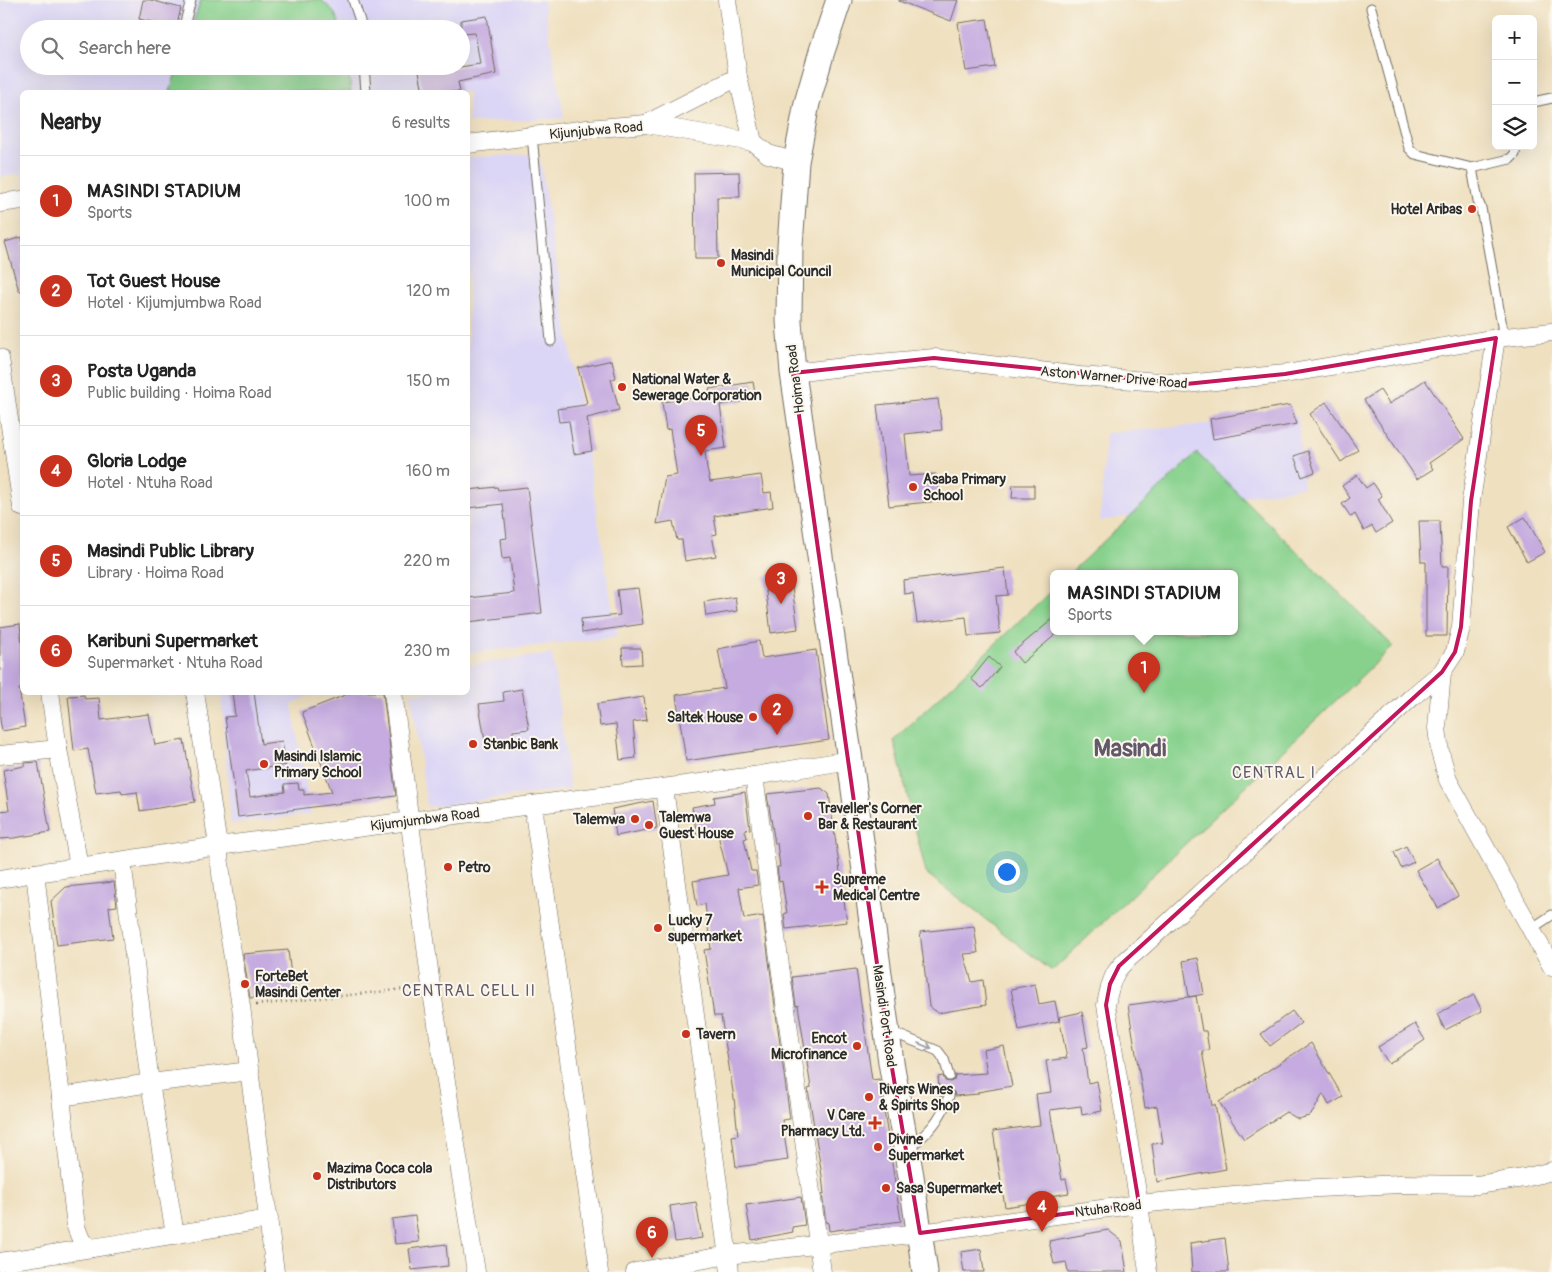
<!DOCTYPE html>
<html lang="en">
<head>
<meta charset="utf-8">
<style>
	body { margin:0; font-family:Pangolin,sans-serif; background:#f6f6f6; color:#222 }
	.controls { position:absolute; right:15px; top:15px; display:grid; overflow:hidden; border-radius:8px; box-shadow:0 5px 20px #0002 }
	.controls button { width:45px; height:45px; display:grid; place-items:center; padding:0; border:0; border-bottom:1px solid #e0e0e0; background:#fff; color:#222; font:25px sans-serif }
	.you { position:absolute; left:1006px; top:871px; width:18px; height:18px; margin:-12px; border:4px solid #fff; border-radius:50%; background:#1a73e8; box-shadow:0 0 0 8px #1a73e833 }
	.badge { display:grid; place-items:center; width:32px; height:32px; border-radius:50%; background:#c8321e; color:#fff; font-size:16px; font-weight:700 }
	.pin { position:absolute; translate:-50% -41px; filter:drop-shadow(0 1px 2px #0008) }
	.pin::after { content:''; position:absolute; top:26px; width:18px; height:15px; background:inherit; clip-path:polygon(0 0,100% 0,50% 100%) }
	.popup { position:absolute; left:1050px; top:570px; width:188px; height:65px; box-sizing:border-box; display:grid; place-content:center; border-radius:8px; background:#fff; filter:drop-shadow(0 1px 4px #0005); font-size:16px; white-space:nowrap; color:#767676 }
	.popup b { font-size:19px; color:#222 }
	.popup::after { content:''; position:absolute; left:50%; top:100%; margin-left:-10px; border:10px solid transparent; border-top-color:#fff }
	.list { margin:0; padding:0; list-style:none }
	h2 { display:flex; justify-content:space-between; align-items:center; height:65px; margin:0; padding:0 20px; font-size:21px }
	h2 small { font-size:16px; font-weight:400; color:#767676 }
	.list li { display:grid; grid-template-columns:32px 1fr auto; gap:15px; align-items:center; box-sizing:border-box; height:90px; padding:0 20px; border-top:1px solid #e0e0e0 }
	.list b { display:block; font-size:19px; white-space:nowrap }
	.list p { margin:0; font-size:16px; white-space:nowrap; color:#767676 }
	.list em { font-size:16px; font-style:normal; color:#767676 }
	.icon { flex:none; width:28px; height:28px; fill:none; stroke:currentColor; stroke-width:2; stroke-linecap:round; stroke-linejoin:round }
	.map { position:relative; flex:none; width:1552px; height:1272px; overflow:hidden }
	.search { position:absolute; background:#fff; box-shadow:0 5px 20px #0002; left:20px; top:20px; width:450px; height:55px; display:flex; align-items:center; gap:12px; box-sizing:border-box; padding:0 18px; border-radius:28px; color:#767676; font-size:19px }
	.panel { position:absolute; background:#fff; box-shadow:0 5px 20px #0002; left:20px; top:90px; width:450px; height:605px; border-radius:8px }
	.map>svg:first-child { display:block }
	.built { fill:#dcd6f6; fill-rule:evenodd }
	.green { fill:#87d18d; stroke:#597e5c }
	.building { fill:#c5abe0 }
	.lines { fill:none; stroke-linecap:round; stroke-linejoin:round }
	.service-casing { stroke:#706a5f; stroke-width:11 }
	.minor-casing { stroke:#706a5f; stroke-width:19 }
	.secondary-casing { stroke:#706a5f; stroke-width:27 }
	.path { stroke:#706a5f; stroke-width:2.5; stroke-dasharray:1 4; stroke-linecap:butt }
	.service { stroke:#fff; stroke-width:9 }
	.minor { stroke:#fff; stroke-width:18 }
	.secondary { stroke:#fff; stroke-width:25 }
	.oneway { stroke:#a0a0a0 }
	.marked { fill:none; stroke:#c2185b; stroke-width:4; stroke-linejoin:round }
	.poi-dot { fill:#c8321e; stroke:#fbf7ec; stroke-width:2 }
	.labels { text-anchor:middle; stroke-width:4; stroke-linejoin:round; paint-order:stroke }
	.street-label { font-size:14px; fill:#2b2b2b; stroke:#fbf7ec }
	.poi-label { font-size:14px; font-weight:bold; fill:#2b2b2b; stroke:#fbf7ec; text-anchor:start }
	.quarter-label { font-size:16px; letter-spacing:1px; fill:#61586a; stroke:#fbf7ec }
	.town-label { font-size:24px; font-weight:bold; fill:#61586a; stroke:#fbf7ec }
</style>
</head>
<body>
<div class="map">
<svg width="1552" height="1272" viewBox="0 0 1552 1272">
	<rect width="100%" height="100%" fill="#fbf7ec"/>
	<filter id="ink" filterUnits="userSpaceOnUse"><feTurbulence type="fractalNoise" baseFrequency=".02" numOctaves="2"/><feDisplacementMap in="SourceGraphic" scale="10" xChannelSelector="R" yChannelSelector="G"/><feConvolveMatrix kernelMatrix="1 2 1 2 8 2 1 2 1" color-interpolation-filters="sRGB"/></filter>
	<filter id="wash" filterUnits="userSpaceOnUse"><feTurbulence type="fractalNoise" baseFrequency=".0096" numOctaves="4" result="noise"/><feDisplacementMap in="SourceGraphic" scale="20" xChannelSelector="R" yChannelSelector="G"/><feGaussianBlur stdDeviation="1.12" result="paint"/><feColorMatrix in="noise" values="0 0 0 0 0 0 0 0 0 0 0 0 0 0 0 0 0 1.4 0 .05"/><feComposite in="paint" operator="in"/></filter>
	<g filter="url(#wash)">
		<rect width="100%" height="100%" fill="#efe0c0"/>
		<g class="built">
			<path d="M0,0H543L564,118L468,123V92H22V174L0,177ZM29,29H461V66H29Z"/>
			<polygon points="539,154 617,637 468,653 468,157"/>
			<polygon points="1298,416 1303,487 1100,521 1106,433"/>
			<polygon points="552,654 570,789 427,807 411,693 468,692 468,665"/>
			<polygon points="221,693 313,693 292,705 311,814 231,824"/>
		</g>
		<g class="green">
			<path d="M201,0H321C331,8 338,15 340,29H191Z"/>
			<polygon points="178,66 348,66 351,92 170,92"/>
			<polygon points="1197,453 1393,646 1052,971 926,873 894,740 1054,588 1054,632 1234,632 1234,574 1069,574"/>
		</g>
		<g id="blocks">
			<g class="building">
				<polygon points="143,0 150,0 181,8 176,28 139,19"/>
				<polygon points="899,0 958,0 951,21 899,1"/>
				<polygon points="487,16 496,74 458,82 460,92 423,92 418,66 432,66 433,71 480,64 475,33 461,34 461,20"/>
				<polygon points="987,19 995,67 966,71 958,23"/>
				<polygon points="739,172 740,197 717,197 718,259 695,259 694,173"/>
				<polygon points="22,237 22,291 19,291 5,242"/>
				<polygon points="612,360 616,378 611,379 619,410 587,418 592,451 574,454 569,421 559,422 557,409 585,405 587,403 578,368"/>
				<polygon points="1425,380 1464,439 1429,463 1433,469 1417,479 1364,400 1380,390 1389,404"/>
				<polygon points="753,382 756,399 720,405 726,448 705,451 707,469 710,482 761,475 764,493 771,492 773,507 714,516 717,534 712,535 716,556 685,561 682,540 677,540 673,521 657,524 665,477 677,475 670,429 666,430 662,402 711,396 709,389"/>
				<polygon points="938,399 942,430 905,434 909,476 936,474 939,501 889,506 877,405"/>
				<polygon points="1326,402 1358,450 1341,462 1310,414"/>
				<polygon points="1290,405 1297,424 1213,439 1210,419"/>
				<polygon points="1308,451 1315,472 1302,477 1294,456"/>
				<polygon points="1357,475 1366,488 1373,483 1382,496 1378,499 1392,523 1376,533 1372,526 1364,531 1355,514 1351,517 1342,504 1350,498 1342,486"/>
				<polygon points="1013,485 1034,485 1034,498 1012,498"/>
				<polygon points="497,487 498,490 527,487 542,613 468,622 468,598 514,593 510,558 502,559 500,539 507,538 503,504 468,508 468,490"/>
				<polygon points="1525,517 1545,552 1527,562 1508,527"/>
				<polygon points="1419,521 1440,521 1442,566 1448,566 1447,636 1426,636 1426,562 1421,562"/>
				<polygon points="1005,568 1008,595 996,596 1000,633 968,636 966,617 917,623 913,593 904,594 903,580"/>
				<polygon points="790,573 798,629 771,633 764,576"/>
				<polygon points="638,588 643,624 582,633 581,619 620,615 617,590"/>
				<polygon points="735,597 737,611 706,616 704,602"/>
				<polygon points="1054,618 1054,636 1022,663 1013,652"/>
				<polygon points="20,624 22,644 22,688 19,689 25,727 2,731 0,720 0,627"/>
				<polygon points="759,641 762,658 816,650 829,740 686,761 676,695 725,688 718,649"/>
				<polygon points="622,648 641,648 642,664 623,665"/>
				<polygon points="989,657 1000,667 982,688 971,679"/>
				<polygon points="522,689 529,729 513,731 513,737 485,741 479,704 504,701 503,692"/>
				<polygon points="232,692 254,692 261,744 282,741 286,765 246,771 250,797 285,792 284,784 298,783 299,790 304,790 304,795 332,792 302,712 353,692 383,692 396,796 238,817 225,717 235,716"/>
				<polygon points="84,695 85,699 99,698 101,720 149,714 155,745 184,740 195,802 140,811 137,792 122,794 121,790 96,793 88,749 74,751 68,696"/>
				<polygon points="644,697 647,720 633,722 636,758 620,760 616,724 600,726 597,704"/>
				<polygon points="38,762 50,832 14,838 0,839 0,811 9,810 3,770 25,766 25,763"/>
				<polygon points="821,788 829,794 847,922 786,929 784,914 787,913 782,881 779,882 777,867 780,867 777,843 775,844 767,794"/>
				<polygon points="745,792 750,829 745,830 747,838 744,839 751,871 756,871 758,885 739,888 744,919 763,916 790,1119 782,1120 788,1160 736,1167 732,1136 738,1135 734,1098 721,1016 714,1016 704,950 711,949 705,904 697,906 693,881 728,875 717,831 697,835 692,807 715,803 714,797"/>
				<polygon points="653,801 657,828 616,836 612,809"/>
				<polygon points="1406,846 1414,862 1401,868 1394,852"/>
				<polygon points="1437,858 1458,896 1438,908 1416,870"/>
				<polygon points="114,882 117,906 109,907 113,938 57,945 51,901 66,887"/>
				<polygon points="974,926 978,953 964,954 972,982 983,980 986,1005 938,1013 929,1006 920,932"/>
				<polygon points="288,950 293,993 250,998 243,954"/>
				<polygon points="1198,958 1204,994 1189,997 1183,961"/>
				<polygon points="856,969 872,1080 879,1079 901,1221 829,1231 828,1222 826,1223 822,1194 824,1194 822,1176 808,1089 811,1088 798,1005 796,1006 792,977"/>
				<polygon points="1035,984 1039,1004 1055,1001 1059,1021 1019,1030 1011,989"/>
				<polygon points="1474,995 1482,1011 1445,1030 1437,1014"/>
				<polygon points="1196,996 1202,1031 1206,1031 1209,1050 1202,1051 1212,1106 1215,1104 1226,1169 1157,1182 1152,1144 1163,1143 1157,1106 1145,1108 1128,1005"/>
				<polygon points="1292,1011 1301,1023 1270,1046 1261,1034"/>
				<polygon points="1082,1012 1088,1047 1083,1048 1088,1083 1097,1081 1102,1111 1082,1115 1081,1106 1050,1110 1062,1180 1066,1179 1069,1193 1032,1199 1032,1203 1005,1207 993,1131 1040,1125 1036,1094 1051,1092 1046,1061 1067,1058 1059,1017"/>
				<polygon points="1415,1024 1425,1040 1389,1064 1378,1047"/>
				<polygon points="1311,1043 1343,1097 1329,1105 1323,1094 1313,1112 1309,1116 1298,1119 1286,1112 1244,1139 1219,1102"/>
				<polygon points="1004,1046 1012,1086 978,1092 978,1094 955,1096 954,1092 948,1090 942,1097 940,1097 938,1077 943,1076 945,1081 950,1082 954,1080 955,1075 987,1073 983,1050"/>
				<polygon points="801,1197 805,1225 792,1227 793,1232 752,1240 746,1205"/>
				<polygon points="696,1202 702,1238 675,1242 670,1206"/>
				<polygon points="415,1216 419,1242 395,1244 392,1219"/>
				<polygon points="1108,1230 1122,1241 1127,1272 1068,1272 1066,1262 1054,1264 1049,1241"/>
				<polygon points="1225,1238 1229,1272 1192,1272 1190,1243"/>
				<polygon points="446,1244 448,1266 412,1270 409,1249"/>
				<polygon points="981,1249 984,1272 964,1272 961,1252"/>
			</g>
		</g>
	</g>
	<g filter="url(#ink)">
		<use href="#blocks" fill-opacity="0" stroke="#706a5f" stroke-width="1"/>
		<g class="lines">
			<g class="service-casing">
				<g id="service">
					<polyline points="353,0 360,21 361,29"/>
					<polyline points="1371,8 1409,148 1415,154 1472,168 1478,201 1481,208 1504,337"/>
					<polyline points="184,26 191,0"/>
					<polyline points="364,66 366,92"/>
					<polyline points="1533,102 1552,98"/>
					<polyline points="532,135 551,341"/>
					<polyline points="1472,168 1510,159 1515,154 1516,146"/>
					<polyline points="1531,929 1552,915"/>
					<polyline points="889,1031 938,1051 944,1059 949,1076"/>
					<path d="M909,1148C929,1132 940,1121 949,1096"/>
				</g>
			</g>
			<g class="minor-casing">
				<g id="minor">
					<polyline points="727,0 738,77 753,142 768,154 796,162"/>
					<polyline points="646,124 738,77"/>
					<polyline points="468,144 587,129 646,124 753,142"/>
					<polyline points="0,203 22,200"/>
					<polyline points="0,358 22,507"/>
					<polyline points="793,373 868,364 934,358 1080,376 1186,384 1285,374 1496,338 1552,332"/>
					<polyline points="1442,672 1437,728 1440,752 1448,780 1552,967"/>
					<polyline points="50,692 58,749 79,867"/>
					<polyline points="195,692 218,846 225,909 241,1006 275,1272"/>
					<polyline points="393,692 431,986 476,1272"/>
					<polyline points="0,755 58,749"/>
					<polyline points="754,776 822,1272"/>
					<polyline points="664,788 730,1272"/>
					<polyline points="533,805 599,1272"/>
					<polyline points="122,861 150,1083 175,1235"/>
					<polyline points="35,873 76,1227 82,1242 92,1248 269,1219"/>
					<polyline points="0,879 35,873 79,867 218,846 754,776 850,760"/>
					<polyline points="61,1097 150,1083 250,1071"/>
					<polyline points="0,1262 92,1248"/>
					<polyline points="635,1272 728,1255 920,1233 1139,1204 1298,1189 1400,1184 1477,1185 1524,1178 1552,1171"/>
					<path d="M1148,1272L1139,1204L1106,1005C1112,972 1116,968 1142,947L1412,697L1442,672L1455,652L1461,627L1471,501L1496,338"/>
				</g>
			</g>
			<g class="secondary-casing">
				<polyline id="secondary" points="839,0 822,51 807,103 796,162 790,246 789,321 793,373 850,760 891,1062 911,1176 925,1272"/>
			</g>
			<polyline class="path" points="256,1005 415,988"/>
			<use href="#service" class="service"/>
			<use href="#minor" class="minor"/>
			<use href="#secondary" class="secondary"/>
		</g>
		<defs><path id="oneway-shaft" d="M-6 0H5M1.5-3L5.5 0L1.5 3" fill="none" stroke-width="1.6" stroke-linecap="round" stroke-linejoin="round" transform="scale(1.25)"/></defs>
		<use class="oneway" href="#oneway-shaft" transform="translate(925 1046) rotate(22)"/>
	</g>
	<path class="marked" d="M1496,338L1471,501L1461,627L1455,652L1442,672L1119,966L1110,984L1106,1005L1139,1204L920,1233L891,1062L793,373L934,358L1186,384L1285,374Z"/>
	<g class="poi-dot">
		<circle cx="1472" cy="209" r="5"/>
		<circle cx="721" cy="263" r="5"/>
		<circle cx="622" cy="387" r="5"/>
		<circle cx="913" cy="487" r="5"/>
		<circle cx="753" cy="717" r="5"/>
		<circle cx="473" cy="744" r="5"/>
		<circle cx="264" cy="764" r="5"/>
		<circle cx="808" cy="816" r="5"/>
		<circle cx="635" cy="819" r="5"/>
		<circle cx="649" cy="825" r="5"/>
		<circle cx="448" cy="867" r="5"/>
		<path d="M819.5 879.5h5v5h5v5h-5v5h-5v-5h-5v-5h5z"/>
		<circle cx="658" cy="928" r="5"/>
		<circle cx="245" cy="984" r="5"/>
		<circle cx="686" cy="1034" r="5"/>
		<circle cx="857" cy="1046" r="5"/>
		<circle cx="869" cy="1097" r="5"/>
		<path d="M872.5 1115.5h5v5h5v5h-5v5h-5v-5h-5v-5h5z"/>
		<circle cx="878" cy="1147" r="5"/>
		<circle cx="317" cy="1176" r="5"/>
		<circle cx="886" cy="1188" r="5"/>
	</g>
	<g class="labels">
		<g class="street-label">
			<text transform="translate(596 130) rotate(-5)" y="5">Kijunjubwa Road</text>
			<text transform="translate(1114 377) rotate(5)" y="5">Aston Warner Drive Road</text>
			<text transform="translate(795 379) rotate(-97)" y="5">Hoima Road</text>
			<text transform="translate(425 819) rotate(-7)" y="5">Kijumjumbwa Road</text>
			<text transform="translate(885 1016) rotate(82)" y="5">Masindi Port Road</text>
			<text transform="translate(1108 1208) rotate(-7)" y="5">Ntuha Road</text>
		</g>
		<g class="poi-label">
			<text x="1462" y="214" text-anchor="end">Hotel Aribas</text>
			<text x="731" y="260">Masindi<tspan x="731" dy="16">Municipal Council</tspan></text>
			<text x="632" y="384">National Water &amp;<tspan x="632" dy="16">Sewerage Corporation</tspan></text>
			<text x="923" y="484">Asaba Primary<tspan x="923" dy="16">School</tspan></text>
			<text x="743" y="722" text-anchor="end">Saltek House</text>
			<text x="483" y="749">Stanbic Bank</text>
			<text x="274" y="761">Masindi Islamic<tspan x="274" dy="16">Primary School</tspan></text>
			<text x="818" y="813">Traveller's Corner<tspan x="818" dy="16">Bar &amp; Restaurant</tspan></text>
			<text x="659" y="822">Talemwa<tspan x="659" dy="16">Guest House</tspan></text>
			<text x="625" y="824" text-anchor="end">Talemwa</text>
			<text x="458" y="872">Petro</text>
			<text x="833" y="884">Supreme<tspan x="833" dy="16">Medical Centre</tspan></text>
			<text x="668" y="925">Lucky 7<tspan x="668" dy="16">supermarket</tspan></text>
			<text x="255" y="981">ForteBet<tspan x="255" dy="16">Masindi Center</tspan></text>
			<text x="696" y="1039">Tavern</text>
			<text x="847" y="1043" text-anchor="end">Encot<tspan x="847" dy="16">Microfinance</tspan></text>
			<text x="879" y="1094">Rivers Wines<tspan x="879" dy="16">&amp; Spirits Shop</tspan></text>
			<text x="865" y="1120" text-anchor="end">V Care<tspan x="865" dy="16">Pharmacy Ltd.</tspan></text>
			<text x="888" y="1144">Divine<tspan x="888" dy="16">Supermarket</tspan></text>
			<text x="327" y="1173">Mazima Coca cola<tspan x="327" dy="16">Distributors</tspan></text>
			<text x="896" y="1193">Sasa Supermarket</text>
		</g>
		<g class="quarter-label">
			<text x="1274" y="778">CENTRAL I</text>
			<text x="469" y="996">CENTRAL CELL II</text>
		</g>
		<g class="town-label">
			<text x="1130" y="756">Masindi</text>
		</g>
	</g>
</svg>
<div class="controls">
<button>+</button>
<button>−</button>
<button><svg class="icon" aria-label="layers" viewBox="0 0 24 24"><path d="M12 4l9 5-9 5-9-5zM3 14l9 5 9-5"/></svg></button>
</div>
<div class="you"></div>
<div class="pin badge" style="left:1144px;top:693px">1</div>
<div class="popup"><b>MASINDI STADIUM</b>Sports</div>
<div class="pin badge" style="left:777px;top:735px">2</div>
<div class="pin badge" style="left:781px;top:604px">3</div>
<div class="pin badge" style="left:1042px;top:1232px">4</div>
<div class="pin badge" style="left:701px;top:456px">5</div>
<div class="pin badge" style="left:652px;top:1258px">6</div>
<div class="search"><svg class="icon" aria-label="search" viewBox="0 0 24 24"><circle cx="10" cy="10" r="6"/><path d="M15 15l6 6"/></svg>Search here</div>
<section class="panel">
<h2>Nearby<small>6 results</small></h2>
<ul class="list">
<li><span class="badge">1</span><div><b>MASINDI STADIUM</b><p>Sports</p></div><em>100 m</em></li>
<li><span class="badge">2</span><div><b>Tot Guest House</b><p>Hotel · Kijumjumbwa Road</p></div><em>120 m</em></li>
<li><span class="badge">3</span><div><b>Posta Uganda</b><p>Public building · Hoima Road</p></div><em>150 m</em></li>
<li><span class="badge">4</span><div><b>Gloria Lodge</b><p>Hotel · Ntuha Road</p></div><em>160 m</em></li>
<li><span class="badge">5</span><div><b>Masindi Public Library</b><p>Library · Hoima Road</p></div><em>220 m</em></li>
<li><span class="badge">6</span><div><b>Karibuni Supermarket</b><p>Supermarket · Ntuha Road</p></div><em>230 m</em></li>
</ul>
</section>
</div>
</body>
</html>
